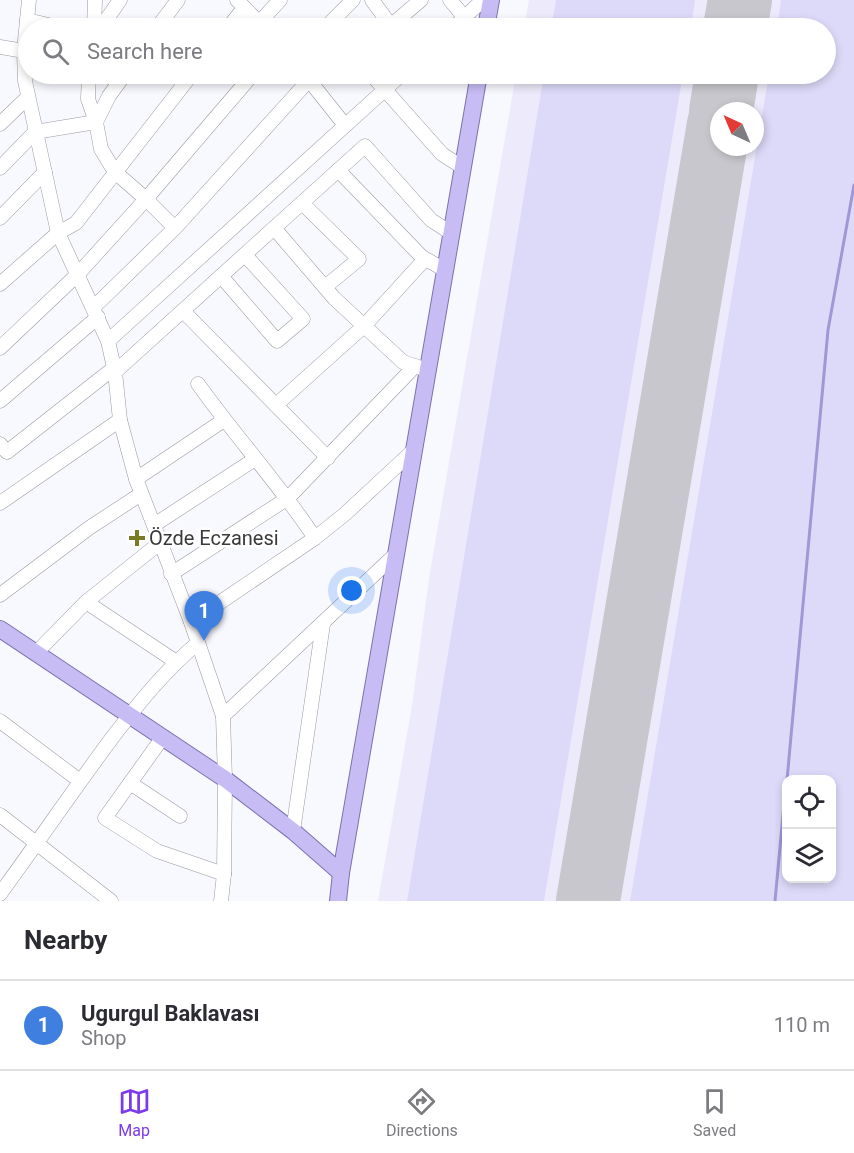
<!DOCTYPE html>
<html lang="en">
<head>
<meta charset="utf-8">
<style>
	body { margin:0; font-family:Roboto,sans-serif; background:#f2f2f3; color:#2b2b33 }
	.controls { position:absolute; right:18px; bottom:18px; display:grid; overflow:hidden; border-radius:12px; box-shadow:0 3px 9px #0003 }
	.controls button { width:54px; height:54px; display:grid; place-items:center; padding:0; border:0; border-bottom:2px solid #e1e1e2; background:#fff; color:#2b2b33; font:30px sans-serif }
	.compass { position:absolute; left:710px; top:102px; width:54px; height:54px; border-radius:50%; background:#fff; box-shadow:0 3px 9px #0003; rotate:316deg }
	.you { position:absolute; left:352px; top:591px; width:21px; height:21px; margin:-15px; border:4px solid #fff; border-radius:50%; background:#1a73e8; box-shadow:0 0 0 9px #1a73e833 }
	.badge { display:grid; place-items:center; width:39px; height:39px; border-radius:50%; background:#7c3aed; color:#fff; font-size:20px; font-weight:700 }
	.pin { position:absolute; translate:-50% -50px; filter:drop-shadow(0 2px 3px #0008) }
	.pin::after { content:''; position:absolute; top:32px; width:21px; height:18px; background:inherit; clip-path:polygon(0 0,100% 0,50% 100%) }
	.list { margin:0; padding:0; list-style:none }
	h2 { display:flex; justify-content:space-between; align-items:center; height:78px; margin:0; padding:0 24px; font-size:26px }
	h2 small { font-size:20px; font-weight:400; color:#7c7c81 }
	.list li { display:grid; grid-template-columns:39px 1fr auto; gap:18px; align-items:center; box-sizing:border-box; height:90px; padding:0 24px; border-top:2px solid #e1e1e2 }
	.list b { display:block; font-size:22px; white-space:nowrap }
	.list p { margin:0; font-size:20px; white-space:nowrap; color:#7c7c81 }
	.list em { font-size:20px; font-style:normal; color:#7c7c81 }
	.icon { flex:none; width:33px; height:33px; fill:none; stroke:currentColor; stroke-width:2; stroke-linecap:round; stroke-linejoin:round }
	.map { position:relative; flex:none; width:854px; height:901px; overflow:hidden }
	.search { position:absolute; background:#fff; box-shadow:0 3px 9px #0003; left:18px; right:18px; top:18px; height:66px; display:flex; align-items:center; gap:15px; box-sizing:border-box; padding:0 21px; border-radius:33px; color:#7c7c81; font-size:22px }
	.sheet { height:168px; background:#fff }
	nav { display:flex; justify-content:space-around; align-items:center; box-sizing:border-box; height:84px; border-top:2px solid #e1e1e2; background:#fff; font-size:16px; color:#7c7c81 }
	nav a { display:grid; justify-items:center; gap:3px }
	nav .on { color:#7c3aed }
	.map>svg:first-child { display:block }
	.built { fill:#edebfb; fill-rule:evenodd }
	.green { fill:#dddaf9; fill-rule:evenodd }
	.lines { fill:none; stroke-linecap:round; stroke-linejoin:round }
	.stream { stroke:#a197d7; stroke-width:3 }
	.runway { stroke:#c7c7cd; stroke-width:64 }
	.minor-casing { stroke:#9a99a1; stroke-width:15 }
	.major-casing { stroke:#7d72ae; stroke-width:18 }
	.minor { stroke:#fff; stroke-width:14 }
	.major { stroke:#c7bdf4; stroke-width:16 }
	.poi-dot { fill:#7a7c24; stroke:#fff; stroke-width:2 }
	.labels { text-anchor:middle; stroke-width:5; stroke-linejoin:round; paint-order:stroke }
	.poi-label { font-size:20px; fill:#39393c; stroke:#fff; text-anchor:start }
</style>
</head>
<body>
<div class="map">
<svg width="854" height="901" viewBox="0 0 854 901">
	<rect width="100%" height="100%" fill="#f8f8ff"/>
	<path class="built" d="M529,0H854V901H378L412,705L429,578L516,74H826V28H524ZM719,111H755V147H719ZM786,780H832V878H786Z"/>
	<g class="green">
		<polygon points="556,0 695,0 691,28 551,28"/>
		<path d="M781,0H854V901H630L769,74H826V28H777ZM786,780H832V878H786Z"/>
		<polygon points="544,74 683,74 544,901 407,901"/>
	</g>
	<g class="lines">
		<g class="stream">
			<polyline points="787,780 828,330 854,185"/>
			<polyline points="775,901 786,783"/>
		</g>
		<g class="runway">
			<polyline points="735,28 740,0"/>
			<polyline points="721,111 727,74"/>
			<polyline points="588,901 719,124"/>
		</g>
		<g class="minor-casing">
			<g id="minor">
				<polyline points="29,0 24,51 25,81 58,233 108,341 115,372 120,420 136,479 191,622 223,716 225,779 224,874 221,901"/>
				<polyline points="237,0 264,28"/>
				<polyline points="372,0 391,26"/>
				<polyline points="450,0 465,18"/>
				<polyline points="27,20 61,28"/>
				<polyline points="259,23 280,0"/>
				<polyline points="94,28 95,0"/>
				<polyline points="97,28 102,26 120,0"/>
				<polyline points="157,28 178,0"/>
				<polyline points="228,28 244,8"/>
				<polyline points="325,28 353,0"/>
				<polyline points="388,28 421,0"/>
				<polyline points="453,28 483,0"/>
				<polyline points="0,47 24,51"/>
				<polyline points="89,74 88,99 96,122 109,96 125,74"/>
				<polyline points="371,74 442,154 462,167"/>
				<polyline points="305,75 344,124"/>
				<polyline points="0,124 28,97"/>
				<polyline points="0,168 35,132 96,122 101,149 115,172 146,199 253,74"/>
				<polyline points="338,170 422,257 445,270"/>
				<polyline points="302,203 359,259 325,287"/>
				<polyline points="0,218 45,172"/>
				<polyline points="221,276 277,341 303,319 245,255"/>
				<polyline points="0,284 58,233 76,223 192,74"/>
				<polyline points="94,307 175,228"/>
				<polyline points="183,311 328,458"/>
				<polyline points="108,341 402,74"/>
				<polyline points="0,348 78,274 146,199 175,228 309,80"/>
				<polyline points="427,370 403,362 334,298 274,228 365,146 431,220 451,233"/>
				<polyline points="115,372 274,228"/>
				<path d="M198,384C236,437 279,484 315,538"/>
				<polyline points="0,401 98,317"/>
				<polyline points="276,405 364,326 425,259"/>
				<polyline points="0,444 7,452 114,368"/>
				<polyline points="136,479 224,420"/>
				<polyline points="0,503 120,420"/>
				<polyline points="154,525 255,459"/>
				<polyline points="171,574 288,498 415,366"/>
				<polyline points="0,595 89,528 141,494"/>
				<polyline points="86,602 175,661"/>
				<polyline points="191,622 315,538 345,514 414,450"/>
				<polyline points="36,653 86,602 161,542"/>
				<polyline points="223,716 396,554"/>
				<polyline points="0,721 80,781"/>
				<polyline points="163,737 105,818 157,851 224,874"/>
				<polyline points="130,783 180,816"/>
				<polyline points="0,815 111,901"/>
				<polyline points="293,831 323,624"/>
				<path d="M0,894C38,842 74,789 112,738C138,704 165,670 198,643"/>
			</g>
		</g>
		<g class="major-casing">
			<g id="major">
				<polyline points="486,28 491,0"/>
				<polyline points="0,629 225,779 293,831 341,873"/>
				<polyline points="338,901 341,873 479,74"/>
			</g>
		</g>
		<use href="#minor" class="minor"/>
		<use href="#major" class="major"/>
	</g>
	<path class="poi-dot" d="M134 529h6v6h6v6h-6v6h-6v-6h-6v-6h6z"/>
	<g class="labels">
		<g class="poi-label">
			<text x="149" y="545">Özde Eczanesi</text>
		</g>
	</g>
</svg>
<div class="controls">
<button><svg class="icon" aria-label="locate" viewBox="0 0 24 24"><circle cx="12" cy="12" r="6"/><path d="M12 2v4M12 18v4M2 12h4M18 12h4"/></svg></button>
<button><svg class="icon" aria-label="layers" viewBox="0 0 24 24"><path d="M12 4l9 5-9 5-9-5zM3 14l9 5 9-5"/></svg></button>
</div>
<svg class="compass" viewBox="-18 -18 36 36"><path d="M0-13l5 13h-10z" fill="#e53935"/><path d="M0 13l5-13h-10z" fill="#7c7c81"/></svg>
<div class="you"></div>
<div class="pin badge" style="left:204px;top:641px;background:#3f7fe0">1</div>
<div class="search"><svg class="icon" aria-label="search" viewBox="0 0 24 24"><circle cx="10" cy="10" r="6"/><path d="M15 15l6 6"/></svg>Search here</div>
</div>
<section class="sheet">
<h2>Nearby<small></small></h2>
<ul class="list">
<li><span class="badge" style="background:#3f7fe0">1</span><div><b>Ugurgul Baklavası</b><p>Shop</p></div><em>110 m</em></li>
</ul>
</section>
<nav>
<a class="on"><svg class="icon" aria-label="map" viewBox="0 0 24 24"><path d="M3 6l6-2 6 2 6-2v14l-6 2-6-2-6 2zM9 4v14M15 6v14"/></svg>Map</a>
<a><svg class="icon" aria-label="directions" viewBox="0 0 24 24"><path d="M12 3l9 9-9 9-9-9zM9 14v-3h6M13 9l2 2-2 2"/></svg>Directions</a>
<a><svg class="icon" aria-label="saved" viewBox="0 0 24 24"><path d="M7 4h10v16l-5-4-5 4z"/></svg>Saved</a>
</nav>
</body>
</html>
